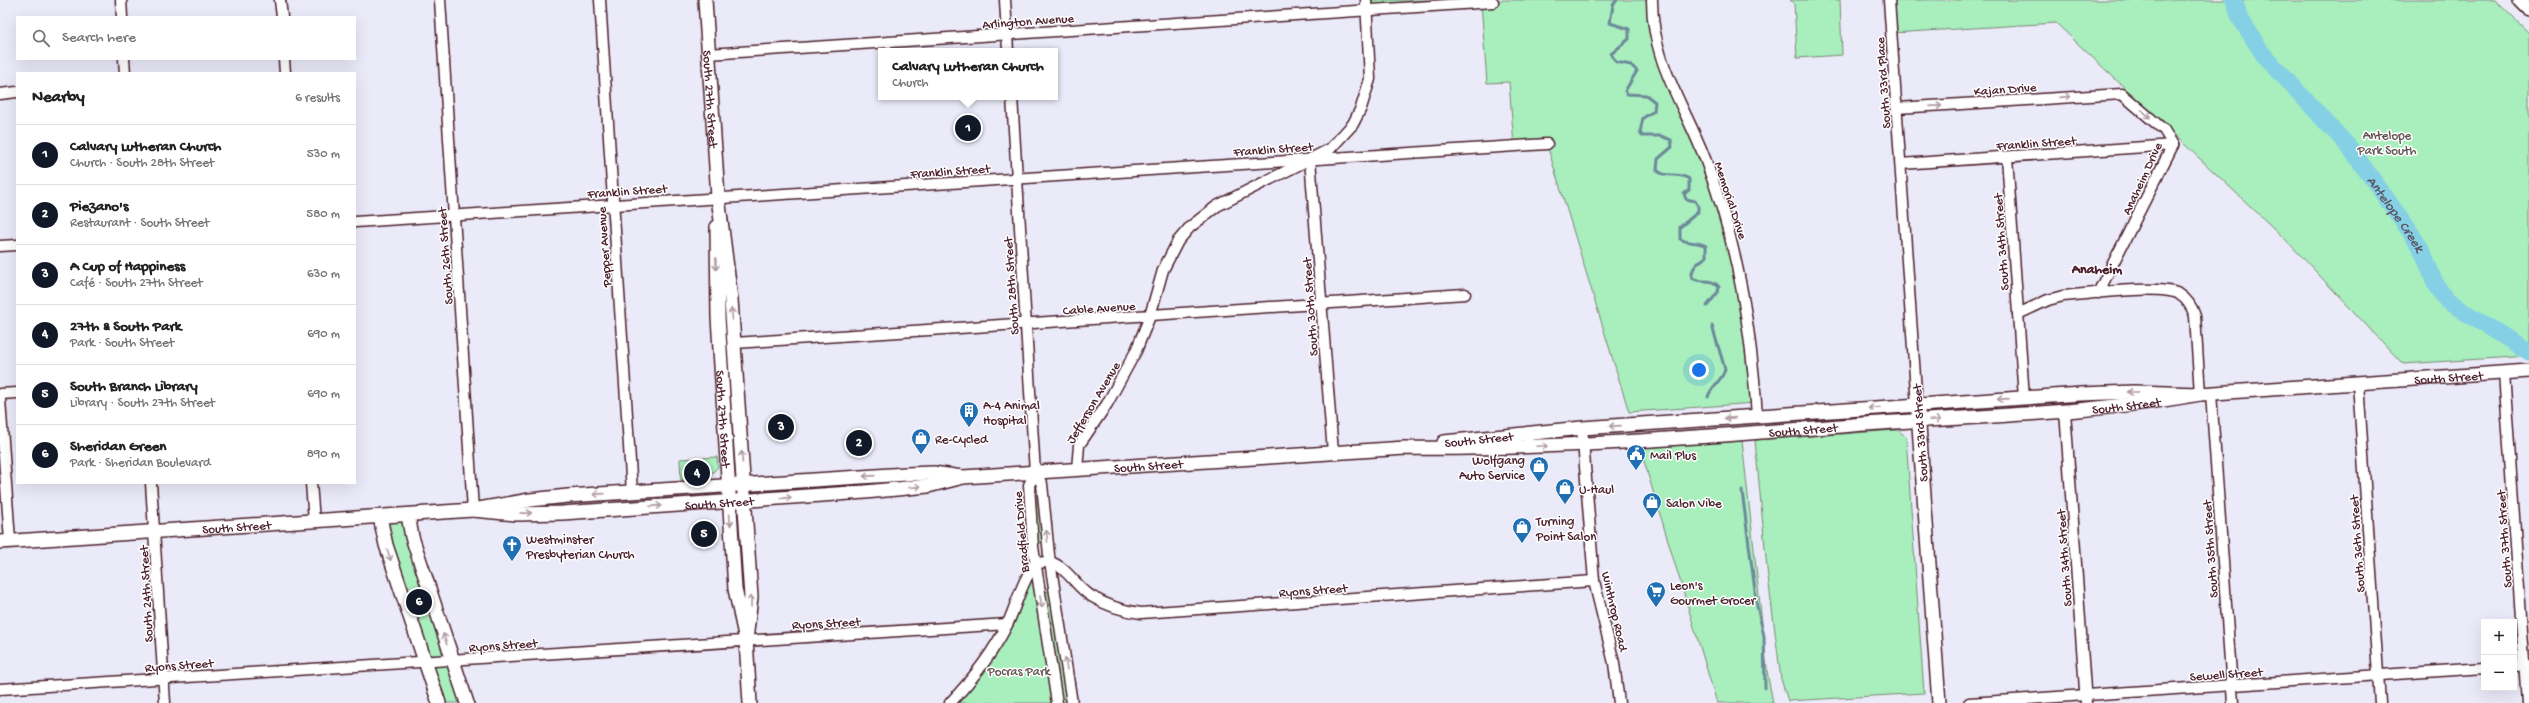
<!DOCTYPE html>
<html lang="en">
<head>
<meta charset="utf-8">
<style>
	body { margin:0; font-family:"Gochi Hand",sans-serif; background:#f2f2f2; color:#222 }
	.controls { position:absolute; right:12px; bottom:12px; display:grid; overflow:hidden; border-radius:0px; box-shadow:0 4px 16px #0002 }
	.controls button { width:36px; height:36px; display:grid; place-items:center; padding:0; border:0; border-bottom:1px solid #e0e0e0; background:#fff; color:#222; font:20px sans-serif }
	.you { position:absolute; left:1699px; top:370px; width:14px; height:14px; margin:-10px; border:3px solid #fff; border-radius:50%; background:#1a73e8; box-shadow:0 0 0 6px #1a73e833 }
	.badge { display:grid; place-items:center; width:26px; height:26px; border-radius:50%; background:#111827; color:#fff; font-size:13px; font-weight:700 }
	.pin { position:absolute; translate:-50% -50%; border:2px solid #fff; box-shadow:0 1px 4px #0006 }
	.popup { position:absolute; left:878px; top:48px; width:180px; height:52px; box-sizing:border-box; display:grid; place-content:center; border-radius:0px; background:#fff; filter:drop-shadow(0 1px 3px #0005); font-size:13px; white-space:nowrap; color:#767676 }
	.popup b { font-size:15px; color:#222 }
	.popup::after { content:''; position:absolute; left:50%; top:100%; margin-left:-8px; border:8px solid transparent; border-top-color:#fff }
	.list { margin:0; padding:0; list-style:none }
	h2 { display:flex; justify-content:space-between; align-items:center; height:52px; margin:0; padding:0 16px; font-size:17px }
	h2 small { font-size:13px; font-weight:400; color:#767676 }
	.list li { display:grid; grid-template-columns:26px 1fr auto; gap:12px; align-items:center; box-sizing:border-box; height:60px; padding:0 16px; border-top:1px solid #e0e0e0 }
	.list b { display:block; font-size:15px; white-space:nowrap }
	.list p { margin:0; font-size:13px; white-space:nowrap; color:#767676 }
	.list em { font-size:13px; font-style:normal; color:#767676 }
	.icon { flex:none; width:22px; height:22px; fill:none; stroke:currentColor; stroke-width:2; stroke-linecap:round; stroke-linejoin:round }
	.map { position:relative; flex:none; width:2529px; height:703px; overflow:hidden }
	.search { position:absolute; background:#fff; box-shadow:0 4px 16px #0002; left:16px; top:16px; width:340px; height:44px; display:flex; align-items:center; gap:10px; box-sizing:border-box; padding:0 14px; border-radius:0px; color:#767676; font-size:15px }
	.panel { position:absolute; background:#fff; box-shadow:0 4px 16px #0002; left:16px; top:72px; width:340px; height:412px; border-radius:0px }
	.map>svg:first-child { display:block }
	.green { fill:#a8efbd; stroke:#798774 }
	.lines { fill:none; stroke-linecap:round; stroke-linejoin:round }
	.stream { stroke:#6d899b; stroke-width:3 }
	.river { stroke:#85d0e5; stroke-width:17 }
	.minor-casing { stroke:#4a1f2b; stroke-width:13 }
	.major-casing { stroke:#4a1f2b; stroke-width:16 }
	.minor { stroke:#fff; stroke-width:10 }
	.major { stroke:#fff; stroke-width:13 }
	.oneway { stroke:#ae9aa0 }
	.labels { text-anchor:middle; stroke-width:3; stroke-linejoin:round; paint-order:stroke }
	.street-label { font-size:13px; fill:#4a1f2b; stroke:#fff }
	.park-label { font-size:13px; fill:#625350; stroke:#fff }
	.poi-label { font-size:13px; fill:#4a1f2b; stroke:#fff; text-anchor:start }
	.water-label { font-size:14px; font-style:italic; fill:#5c5463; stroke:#fff }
	.neighbourhood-label { font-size:14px; font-weight:bold; fill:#4a1f2b; stroke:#fff }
</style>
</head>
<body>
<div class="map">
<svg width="2529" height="703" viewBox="0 0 2529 703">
	<rect width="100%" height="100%" fill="#ebeaf9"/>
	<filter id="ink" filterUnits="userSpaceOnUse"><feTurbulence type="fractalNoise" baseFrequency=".025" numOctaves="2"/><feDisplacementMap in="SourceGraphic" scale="8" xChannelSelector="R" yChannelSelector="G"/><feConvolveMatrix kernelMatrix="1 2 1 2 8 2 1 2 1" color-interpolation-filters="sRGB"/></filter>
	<g filter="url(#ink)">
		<g class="green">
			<polygon points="1366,0 1652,0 1653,22 1725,216 1756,403 1629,412 1547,145 1514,146 1509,82 1487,83 1481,3 1367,10"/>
			<polygon points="1790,0 1840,0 1842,55 1797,58 1794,3"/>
			<polygon points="1889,0 2495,0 2529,33 2529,356 2403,364 2286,240 2056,23 1892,33"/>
			<polygon points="1898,430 1906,437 1924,693 1788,701 1781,679 1767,569 1755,440"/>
			<polygon points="1742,441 1768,677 1773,703 1717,703 1640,448"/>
			<polygon points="717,457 718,467 707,478 681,480 680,459"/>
			<polygon points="1034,497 1038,497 1039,500 1042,540 1040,544 1036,543"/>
			<polygon points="408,515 467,703 439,703 380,517"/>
			<polygon points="1035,564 1057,703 950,703 980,668"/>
			<polygon points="1048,591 1049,592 1067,703 1062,703 1044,592"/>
		</g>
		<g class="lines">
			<g class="stream">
				<path d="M1617,0L1613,5L1610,23L1629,29V39L1611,54L1616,62L1631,65L1637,71L1625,91L1627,94L1646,95L1655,102L1654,111L1643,118L1640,132L1642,136H1661L1671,140L1672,147L1658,159L1657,170C1664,179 1679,171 1689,179V190L1684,194L1686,199L1695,201L1698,206V212L1680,227V239C1688,244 1698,241 1706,246V257C1698,263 1691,267 1692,278C1701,284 1711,277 1719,287L1718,292L1707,306"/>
				<path d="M1708,397C1711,386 1723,380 1725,369L1712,326"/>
				<polyline points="1742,491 1757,606 1764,636 1765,688"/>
			</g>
			<path class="river" id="s1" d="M2234,0L2240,18L2263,54L2350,148L2409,230L2423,252L2435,283L2447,301L2529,352"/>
			<g class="minor-casing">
				<g id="minor">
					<polyline points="121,0 122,17"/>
					<polyline points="280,0 282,17"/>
					<polyline points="440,0 473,510"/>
					<polyline points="600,0 632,492"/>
					<polyline points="1005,0 1008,51"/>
					<path d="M1652,0C1652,65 1686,106 1707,164C1738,246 1751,329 1757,416"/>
					<polyline points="1889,0 1917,406"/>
					<polyline points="708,54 1493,2"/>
					<polyline points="124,59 125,73"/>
					<polyline points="284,59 285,73"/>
					<polyline points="0,94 17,92"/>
					<polyline points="1012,97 1035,473 1042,484 1049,555 1072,703"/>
					<polyline points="1897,108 2122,94 2164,130 2173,145"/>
					<polyline points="2007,157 2024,398"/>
					<polyline points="1310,159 1333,453"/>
					<polyline points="1901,164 2173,145"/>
					<polyline points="355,222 1547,144"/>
					<polyline points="0,246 17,245"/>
					<polyline points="2098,293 2173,145"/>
					<path d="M2018,314L2048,300L2063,296C2087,294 2160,284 2179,294C2187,299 2192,307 2195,316L2200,394"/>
					<polyline points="734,343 1465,294"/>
					<polyline points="2504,373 2527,703"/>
					<polyline points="2358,383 2380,703"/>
					<polyline points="2211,393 2233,703"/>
					<polyline points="0,394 17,393"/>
					<polyline points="0,399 10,541"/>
					<polyline points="2065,411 2086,703"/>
					<polyline points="1582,428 1594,581 1614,663 1619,703"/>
					<polyline points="1077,470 1079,445 1107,404 1136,351 1150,316 1163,270 1178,241 1190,227 1217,206 1330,149 1353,124 1361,108 1370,79 1366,0"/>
					<polyline points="1035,473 1029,485 1033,547 1057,703"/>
					<polyline points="151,483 165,703"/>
					<polyline points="311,483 314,521"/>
					<polyline points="2514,666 2529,665"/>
					<polyline points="0,689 1007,624"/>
					<path d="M950,703C973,679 993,653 1008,623C1017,603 1022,581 1035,564C1039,563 1046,561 1050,562C1066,566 1077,588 1091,596C1107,606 1123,611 1141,613L1594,581"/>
					<polyline points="1969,703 2484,668"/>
				</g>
			</g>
			<g class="major-casing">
				<g id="major">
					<path id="s2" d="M705,0L718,197L731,299L745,509L751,597L746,640"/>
					<polyline points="2520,0 2529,9"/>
					<path id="s3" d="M717,227L718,317L735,589L746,640L750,703"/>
					<polyline points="1918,412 1939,703"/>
					<path id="s4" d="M1444,442L1582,428L2081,394L2134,392L2200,394L2529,371"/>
					<path id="s5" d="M473,510L516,514L562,513L865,492L928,486L963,477L1405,448C1559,450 1712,436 1865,424C1977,416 2090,414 2200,394"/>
					<polyline points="408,515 412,537 467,703"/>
					<polyline points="380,517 386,545 439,703"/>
					<path id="s6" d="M0,542L473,510L530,500L568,496L906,474L933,473L962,477"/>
				</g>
			</g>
			<use href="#minor" class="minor"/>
			<use href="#major" class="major"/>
		</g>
		<defs><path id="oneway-shaft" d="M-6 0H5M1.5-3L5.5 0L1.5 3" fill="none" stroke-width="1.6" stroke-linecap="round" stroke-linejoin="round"/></defs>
		<g class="oneway">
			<use href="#oneway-shaft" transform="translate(2065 97) rotate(-4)"/>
			<use href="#oneway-shaft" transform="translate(1936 106) rotate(-4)"/>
			<use href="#oneway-shaft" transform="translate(2146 114) rotate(43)"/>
			<use href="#oneway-shaft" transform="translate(716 264) rotate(88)"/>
			<use href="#oneway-shaft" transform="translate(732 314) rotate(-94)"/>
			<use href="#oneway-shaft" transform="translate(2133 392) rotate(-180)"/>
			<use href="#oneway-shaft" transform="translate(2003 399) rotate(176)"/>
			<use href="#oneway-shaft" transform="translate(1874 408) rotate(176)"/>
			<use href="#oneway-shaft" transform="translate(1730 418) rotate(176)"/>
			<use href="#oneway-shaft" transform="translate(1935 420) rotate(-3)"/>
			<use href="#oneway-shaft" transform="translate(1615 426) rotate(176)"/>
			<use href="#oneway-shaft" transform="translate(1542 446) rotate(-3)"/>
			<use href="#oneway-shaft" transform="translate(742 457) rotate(-94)"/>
			<use href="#oneway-shaft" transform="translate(869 476) rotate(176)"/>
			<use href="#oneway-shaft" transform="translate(915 487) rotate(-6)"/>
			<use href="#oneway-shaft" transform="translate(599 494) rotate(176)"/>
			<use href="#oneway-shaft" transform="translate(786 498) rotate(-4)"/>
			<use href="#oneway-shaft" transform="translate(656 506) rotate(-4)"/>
			<use href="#oneway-shaft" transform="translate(526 513) rotate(-1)"/>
			<use href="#oneway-shaft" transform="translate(730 520) rotate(86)"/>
			<use href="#oneway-shaft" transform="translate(1047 536) rotate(-95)"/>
			<use href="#oneway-shaft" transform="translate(389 555) rotate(72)"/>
			<use href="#oneway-shaft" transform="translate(751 601) rotate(-91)"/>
			<use href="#oneway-shaft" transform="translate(1041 602) rotate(80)"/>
			<use href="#oneway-shaft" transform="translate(445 639) rotate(-108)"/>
			<use href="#oneway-shaft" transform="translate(1066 664) rotate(-99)"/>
		</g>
	</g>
	<defs>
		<g id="building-pin" transform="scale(1)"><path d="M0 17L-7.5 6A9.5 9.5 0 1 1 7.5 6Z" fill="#1f6fb2" stroke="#fff"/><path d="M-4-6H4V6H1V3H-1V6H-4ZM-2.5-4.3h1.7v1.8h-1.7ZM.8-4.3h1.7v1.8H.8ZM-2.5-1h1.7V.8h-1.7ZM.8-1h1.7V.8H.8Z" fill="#fff"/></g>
		<g id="shop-pin" transform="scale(1)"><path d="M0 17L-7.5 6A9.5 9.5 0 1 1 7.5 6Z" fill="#1f6fb2" stroke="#fff"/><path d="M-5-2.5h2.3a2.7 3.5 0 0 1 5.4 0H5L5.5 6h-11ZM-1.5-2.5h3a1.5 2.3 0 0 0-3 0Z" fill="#fff"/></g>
		<g id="civic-pin" transform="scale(1)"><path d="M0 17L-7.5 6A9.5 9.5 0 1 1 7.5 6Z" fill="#1f6fb2" stroke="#fff"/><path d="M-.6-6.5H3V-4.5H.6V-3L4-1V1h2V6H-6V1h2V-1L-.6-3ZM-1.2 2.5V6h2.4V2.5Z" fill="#fff"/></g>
		<g id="church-pin" transform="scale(1)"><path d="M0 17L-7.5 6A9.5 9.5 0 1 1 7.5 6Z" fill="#1f6fb2" stroke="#fff"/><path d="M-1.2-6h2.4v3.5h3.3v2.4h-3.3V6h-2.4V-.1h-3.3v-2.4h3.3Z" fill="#fff"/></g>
		<g id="supermarket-pin" transform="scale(1)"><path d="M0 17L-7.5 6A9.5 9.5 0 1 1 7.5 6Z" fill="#1f6fb2" stroke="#fff"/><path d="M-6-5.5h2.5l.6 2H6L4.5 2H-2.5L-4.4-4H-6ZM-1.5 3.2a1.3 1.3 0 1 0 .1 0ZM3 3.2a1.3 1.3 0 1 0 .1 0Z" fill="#fff"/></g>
	</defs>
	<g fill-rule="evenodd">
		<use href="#building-pin" x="969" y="411"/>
		<use href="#shop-pin" x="921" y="438"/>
		<use href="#civic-pin" x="1636" y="454"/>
		<use href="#shop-pin" x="1539" y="466"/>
		<use href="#shop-pin" x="1565" y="488"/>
		<use href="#shop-pin" x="1652" y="502"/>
		<use href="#shop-pin" x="1522" y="527"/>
		<use href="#church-pin" x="512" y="545"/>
		<use href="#supermarket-pin" x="1656" y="591"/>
	</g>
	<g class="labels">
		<g class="street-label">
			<text transform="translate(1028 20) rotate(-4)" y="5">Arlington Avenue</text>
			<text transform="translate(1882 83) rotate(-94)" y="5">South 33rd Place</text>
			<text transform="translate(2005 88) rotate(-4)" y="5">Kajan Drive</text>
			<text dy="5" stroke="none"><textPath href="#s2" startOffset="99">South 27th Street</textPath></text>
			<text transform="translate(2036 142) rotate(-4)" y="5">Franklin Street</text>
			<text transform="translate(1273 148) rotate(-4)" y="5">Franklin Street</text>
			<text transform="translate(950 170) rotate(-4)" y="5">Franklin Street</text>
			<text transform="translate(2141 178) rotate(-65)" y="5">Anaheim Drive</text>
			<text transform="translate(627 190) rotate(-4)" y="5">Franklin Street</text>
			<text transform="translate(1732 200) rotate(72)" y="5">Memorial Drive</text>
			<text transform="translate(2000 242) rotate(-94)" y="5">South 34th Street</text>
			<text transform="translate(603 247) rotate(-94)" y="5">Pepper Avenue</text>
			<text transform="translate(444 256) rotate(-94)" y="5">South 26th Street</text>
			<text transform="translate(1010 286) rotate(-94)" y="5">South 28th Street</text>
			<text transform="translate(1099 307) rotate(-4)" y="5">Cable Avenue</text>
			<text transform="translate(1309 307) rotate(-94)" y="5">South 30th Street</text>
			<text dy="5" stroke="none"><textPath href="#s4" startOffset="1007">South Street</textPath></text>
			<text transform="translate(1092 402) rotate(-59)" y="5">Jefferson Avenue</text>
			<text dy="5" stroke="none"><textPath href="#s5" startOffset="1658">South Street</textPath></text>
			<text dy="5" stroke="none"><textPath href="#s3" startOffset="192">South 27th Street</textPath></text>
			<text dy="5" stroke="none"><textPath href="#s5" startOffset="1334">South Street</textPath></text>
			<text transform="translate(1919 433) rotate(-94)" y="5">South 33rd Street</text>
			<text dy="5" stroke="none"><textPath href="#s4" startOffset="35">South Street</textPath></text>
			<text dy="5" stroke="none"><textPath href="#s5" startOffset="678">South Street</textPath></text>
			<text dy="5" stroke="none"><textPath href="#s5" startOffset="247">South Street</textPath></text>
			<text dy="5" stroke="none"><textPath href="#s6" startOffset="237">South Street</textPath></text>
			<text transform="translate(1020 532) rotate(-95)" y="5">Bradfield Drive</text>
			<text transform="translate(2503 539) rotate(-94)" y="5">South 37th Street</text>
			<text transform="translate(2356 544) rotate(-94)" y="5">South 36th Street</text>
			<text transform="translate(2209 549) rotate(-94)" y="5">South 35th Street</text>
			<text transform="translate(2063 558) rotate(-94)" y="5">South 34th Street</text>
			<text transform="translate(1313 589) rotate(-4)" y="5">Ryons Street</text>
			<text transform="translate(145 594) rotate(-93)" y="5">South 24th Street</text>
			<text transform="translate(1616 611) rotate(77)" y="5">Winthrop Road</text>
			<text transform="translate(826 622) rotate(-3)" y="5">Ryons Street</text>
			<text transform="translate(503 644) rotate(-4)" y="5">Ryons Street</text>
			<text transform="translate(179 664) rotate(-4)" y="5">Ryons Street</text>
			<text transform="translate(2226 673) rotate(-4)" y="5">Sewell Street</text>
		</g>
		<g class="park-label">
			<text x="2387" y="139">Antelope<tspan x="2387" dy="15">Park South</tspan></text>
			<text x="1019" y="675">Pocras Park</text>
		</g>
		<g class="poi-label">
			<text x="983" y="409">A-4 Animal<tspan x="983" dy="15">Hospital</tspan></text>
			<text x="935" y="443">Re-Cycled</text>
			<text x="1650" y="459">Mail Plus</text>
			<text x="1525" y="464" text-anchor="end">Wolfgang<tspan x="1525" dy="15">Auto Service</tspan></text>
			<text x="1579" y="493">U-Haul</text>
			<text x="1666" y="507">Salon Vibe</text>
			<text x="1536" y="525">Turning<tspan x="1536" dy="15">Point Salon</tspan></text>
			<text x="526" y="543">Westminster<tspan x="526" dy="15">Presbyterian Church</tspan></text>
			<text x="1670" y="589">Leon's<tspan x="1670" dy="15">Gourmet Grocer</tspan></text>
		</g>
		<g class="water-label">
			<text dy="5" stroke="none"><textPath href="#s1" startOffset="270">Antelope Creek</textPath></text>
		</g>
		<g class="neighbourhood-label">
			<text x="2097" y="273">Anaheim</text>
		</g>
	</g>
</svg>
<div class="controls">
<button>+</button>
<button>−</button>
</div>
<div class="you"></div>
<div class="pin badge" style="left:968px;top:128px">1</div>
<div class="popup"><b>Calvary Lutheran Church</b>Church</div>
<div class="pin badge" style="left:859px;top:443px">2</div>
<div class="pin badge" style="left:781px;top:427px">3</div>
<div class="pin badge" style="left:697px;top:473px">4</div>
<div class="pin badge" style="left:704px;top:534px">5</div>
<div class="pin badge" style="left:419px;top:602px">6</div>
<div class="search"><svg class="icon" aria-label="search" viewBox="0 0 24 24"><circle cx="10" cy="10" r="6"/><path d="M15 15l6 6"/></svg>Search here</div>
<section class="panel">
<h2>Nearby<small>6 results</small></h2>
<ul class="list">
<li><span class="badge">1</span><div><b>Calvary Lutheran Church</b><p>Church · South 28th Street</p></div><em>530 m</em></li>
<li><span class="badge">2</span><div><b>Piezano's</b><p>Restaurant · South Street</p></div><em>580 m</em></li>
<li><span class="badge">3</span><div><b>A Cup of Happiness</b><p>Café · South 27th Street</p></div><em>630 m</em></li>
<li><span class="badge">4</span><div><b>27th &amp; South Park</b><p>Park · South Street</p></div><em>690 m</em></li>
<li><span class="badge">5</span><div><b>South Branch Library</b><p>Library · South 27th Street</p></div><em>690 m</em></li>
<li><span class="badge">6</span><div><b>Sheridan Green</b><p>Park · Sheridan Boulevard</p></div><em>890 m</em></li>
</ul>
</section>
</div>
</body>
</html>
